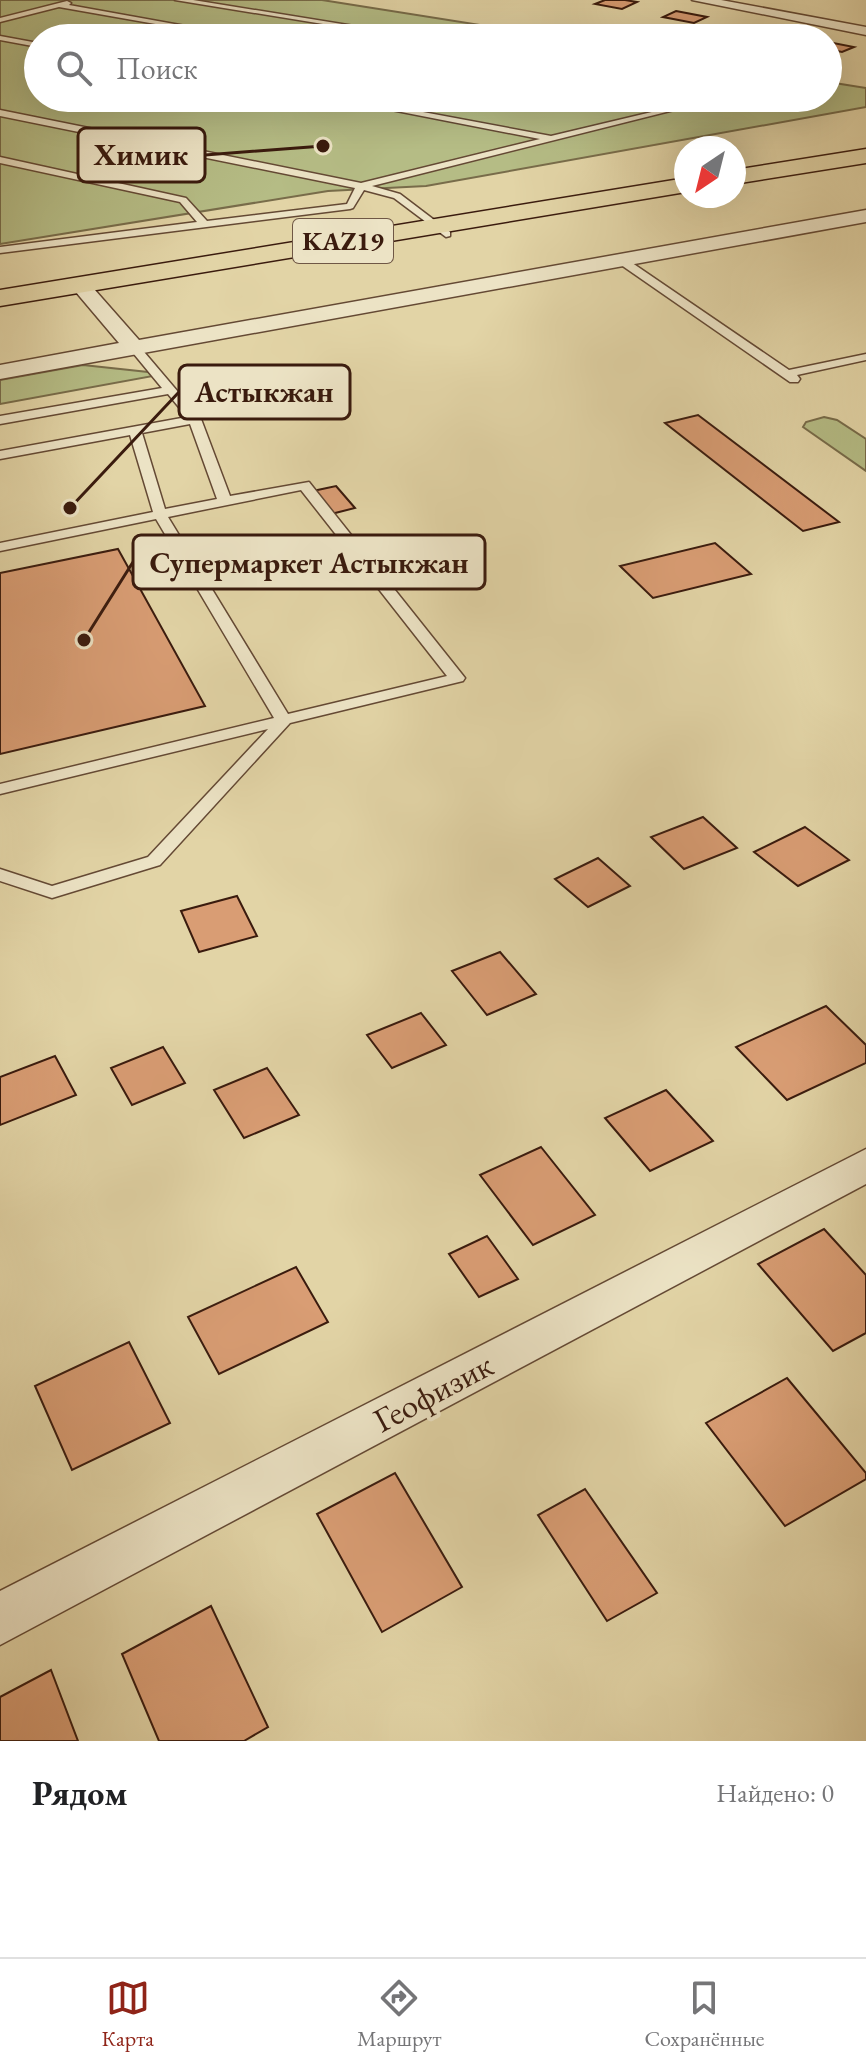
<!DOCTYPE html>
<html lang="ru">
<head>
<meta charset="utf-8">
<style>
	body { margin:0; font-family:"EB Garamond",serif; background:#f6f6f6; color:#202124 }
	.compass { position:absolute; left:674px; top:136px; width:72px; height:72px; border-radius:50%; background:#fff; box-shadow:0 8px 32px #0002; rotate:215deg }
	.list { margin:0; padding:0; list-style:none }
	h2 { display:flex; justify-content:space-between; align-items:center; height:104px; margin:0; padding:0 32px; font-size:34px }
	h2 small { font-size:26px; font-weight:400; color:#757577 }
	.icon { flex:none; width:44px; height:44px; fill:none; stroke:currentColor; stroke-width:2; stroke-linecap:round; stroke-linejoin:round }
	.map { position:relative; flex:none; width:866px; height:1741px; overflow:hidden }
	.search { position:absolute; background:#fff; box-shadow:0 8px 32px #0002; left:24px; right:24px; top:24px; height:88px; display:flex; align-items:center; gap:20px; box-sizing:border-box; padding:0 28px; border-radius:44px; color:#757577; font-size:30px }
	.sheet { height:216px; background:#fff }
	nav { display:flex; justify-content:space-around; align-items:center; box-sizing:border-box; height:112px; border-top:2px solid #e0e0e0; background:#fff; font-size:22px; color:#757577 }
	nav a { display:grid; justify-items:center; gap:4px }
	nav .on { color:#8f2418 }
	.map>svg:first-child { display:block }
	.green { fill:#b5bc85; stroke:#786c4a; stroke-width:2 }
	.building { fill:#d99d74; stroke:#3a1b0e; stroke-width:2 }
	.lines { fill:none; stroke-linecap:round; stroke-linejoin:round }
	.lane-casing { stroke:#644934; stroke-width:3 }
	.street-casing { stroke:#644934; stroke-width:3 }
	.highway-casing { stroke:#3a1b0e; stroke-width:3 }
	.lane { fill:#ece3c5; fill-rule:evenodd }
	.street { fill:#ece3c5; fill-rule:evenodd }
	.highway { fill:#e2d4a6; fill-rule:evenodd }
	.labels { text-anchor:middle; stroke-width:8; stroke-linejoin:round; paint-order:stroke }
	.shield { fill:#ece3c5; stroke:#6f5745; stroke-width:2 }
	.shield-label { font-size:26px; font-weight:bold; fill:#3a1b0e }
	.near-street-label { font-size:34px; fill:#3a1b0e; stroke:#ece3c5 }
	.leader { fill:none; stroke:#3a1b0e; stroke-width:3 }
	.callout-dot { fill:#3a1b0e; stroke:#ece3c5; stroke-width:3 }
	.callout { fill:#ece3c5; stroke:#3a1b0e; stroke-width:3 }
	.callout-label { font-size:30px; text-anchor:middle; font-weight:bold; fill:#3a1b0e }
</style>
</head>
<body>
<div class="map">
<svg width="866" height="1741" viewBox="0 0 866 1741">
	<rect width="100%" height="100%" fill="#e2d4a6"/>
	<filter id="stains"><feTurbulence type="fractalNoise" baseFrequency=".0025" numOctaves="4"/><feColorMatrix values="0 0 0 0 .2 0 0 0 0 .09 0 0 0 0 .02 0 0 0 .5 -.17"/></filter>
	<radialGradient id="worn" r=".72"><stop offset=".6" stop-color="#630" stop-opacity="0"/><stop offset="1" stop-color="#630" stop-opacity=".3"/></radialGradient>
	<g class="green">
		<polygon points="0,0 322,0 563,38 38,38 38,98 828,98 828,82 866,88 866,107 426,186 328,191 0,244"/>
		<polygon points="83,365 148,372 153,376 0,404 0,380"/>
		<polygon points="824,417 837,420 866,439 866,471 803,427 806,422"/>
	</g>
	<g class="building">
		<polygon points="605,0 625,0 637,2 622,9 595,4"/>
		<polygon points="676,11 707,17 694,23 663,17"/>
		<polygon points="747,25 783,32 771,37 735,30"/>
		<polygon points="828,42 854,47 842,52 828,49"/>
		<polygon points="698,415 839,522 803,531 665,423"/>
		<polygon points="336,486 355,508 331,514 313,491"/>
		<polygon points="715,543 751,574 653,598 620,566"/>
		<polygon points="118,549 205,706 0,754 0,573"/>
		<polygon points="703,817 737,848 684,869 651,837"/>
		<polygon points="805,827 849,860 798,886 754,852"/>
		<polygon points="598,858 630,886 588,907 555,879"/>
		<polygon points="237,896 257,936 199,952 181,911"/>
		<polygon points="500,952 536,994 487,1015 452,971"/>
		<polygon points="826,1006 866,1045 866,1063 787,1100 736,1047"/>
		<polygon points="421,1013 446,1045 392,1068 367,1035"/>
		<polygon points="163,1047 185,1083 132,1105 111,1068"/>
		<polygon points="55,1056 76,1095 0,1125 0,1077"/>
		<polygon points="267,1068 299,1115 244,1138 214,1090"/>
		<polygon points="666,1090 713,1141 650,1171 605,1118"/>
		<polygon points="541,1147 595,1215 533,1245 480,1175"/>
		<polygon points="824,1229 866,1275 866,1333 833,1351 758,1264"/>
		<polygon points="487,1236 518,1279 479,1297 449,1254"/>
		<polygon points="296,1267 328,1322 219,1374 188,1317"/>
		<polygon points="129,1342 170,1423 72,1470 35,1386"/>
		<polygon points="787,1378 866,1473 866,1479 785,1526 706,1423"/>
		<polygon points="395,1473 462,1587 382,1632 317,1514"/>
		<polygon points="585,1489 657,1593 607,1621 538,1515"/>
		<polygon points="211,1606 268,1727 244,1741 159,1741 122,1654"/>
		<polygon points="51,1670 78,1741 0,1741 0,1697"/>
	</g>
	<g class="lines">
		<g class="lane-casing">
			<g id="lane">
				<polygon points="175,0 193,0 428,38 409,38"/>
				<polygon points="67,1 71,3 69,5 252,38 235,38 59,7 0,22 0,18"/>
				<polygon points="0,36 38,43 38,47 0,40"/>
				<path d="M330,98H348L551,136L656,111L592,98C617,98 642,107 666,108C685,109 703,98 722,98L372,186L400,194L450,232V236L446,237L394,198L364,190L353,208L350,209L0,253V247L197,222L180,202L0,163V157L186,198L207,221L347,204L355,188L0,116V110L361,183L540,139Z"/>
				<polygon points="614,256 622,256 789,370 866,354 866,360 797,375 800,379 798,382 790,382 614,260"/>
				<path d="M135,345L139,346L201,419L230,496L309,482L465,678L463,681L290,723L160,865L52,898L0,881V869L52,886L148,857L268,729L0,794V784L274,718L156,519L0,551V543L153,512L130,435L0,459V451L187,417L168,394L0,424V416L162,388L129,348ZM190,424L217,499L165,509L142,433ZM301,490L447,676L288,714L168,517Z"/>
			</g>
		</g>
		<g class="street-casing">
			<g id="street">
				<polygon points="692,0 721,0 866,27 866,35"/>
				<polygon points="866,210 866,222 0,379 0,365 119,343 70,285 80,279 87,281 139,340"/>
				<polygon points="866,1149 866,1184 0,1645 0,1591"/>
			</g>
		</g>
		<g class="highway-casing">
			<g id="highway">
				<polygon points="866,149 866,163 734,184 734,170"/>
				<polygon points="686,178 686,192 0,306 0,290"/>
			</g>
		</g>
		<use href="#lane" class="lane"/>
		<use href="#street" class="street"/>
		<use href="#highway" class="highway"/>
	</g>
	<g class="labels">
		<rect class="shield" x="293" y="219" width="100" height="44" rx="6"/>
		<g class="shield-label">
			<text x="343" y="250">KAZ19</text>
		</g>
		<g class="near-street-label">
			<text transform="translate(433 1392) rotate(-28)" y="12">Геофизик</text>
		</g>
	</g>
	<path class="leader" d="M323 146L205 155M70 508L179 392M84 640L133 562"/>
	<g class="callout-dot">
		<circle cx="323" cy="146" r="8"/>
		<circle cx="70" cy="508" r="8"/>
		<circle cx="84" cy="640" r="8"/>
	</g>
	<g class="callout">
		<rect x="78" y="128" width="127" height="54" rx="8"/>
		<rect x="179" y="365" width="171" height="54" rx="8"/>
		<rect x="133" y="535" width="352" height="54" rx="8"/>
	</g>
	<g class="callout-label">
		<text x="141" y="165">Химик</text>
		<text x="264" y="402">Астыкжан</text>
		<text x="309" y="573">Супермаркет Астыкжан</text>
	</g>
	<rect width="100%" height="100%" filter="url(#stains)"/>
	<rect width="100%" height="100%" fill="url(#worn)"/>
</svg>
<svg class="compass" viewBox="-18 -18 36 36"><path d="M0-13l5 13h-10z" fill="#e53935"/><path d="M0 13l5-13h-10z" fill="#757577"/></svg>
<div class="search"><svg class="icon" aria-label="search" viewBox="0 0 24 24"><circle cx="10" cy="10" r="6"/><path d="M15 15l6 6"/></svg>Поиск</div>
</div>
<section class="sheet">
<h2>Рядом<small>Найдено: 0</small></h2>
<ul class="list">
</ul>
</section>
<nav>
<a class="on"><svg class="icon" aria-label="map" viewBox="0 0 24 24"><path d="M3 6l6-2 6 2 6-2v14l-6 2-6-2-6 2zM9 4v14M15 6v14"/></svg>Карта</a>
<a><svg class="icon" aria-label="directions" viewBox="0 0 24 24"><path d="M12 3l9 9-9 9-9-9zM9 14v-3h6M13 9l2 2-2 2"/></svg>Маршрут</a>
<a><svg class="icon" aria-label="saved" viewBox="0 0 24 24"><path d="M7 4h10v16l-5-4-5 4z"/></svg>Сохранённые</a>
</nav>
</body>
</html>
